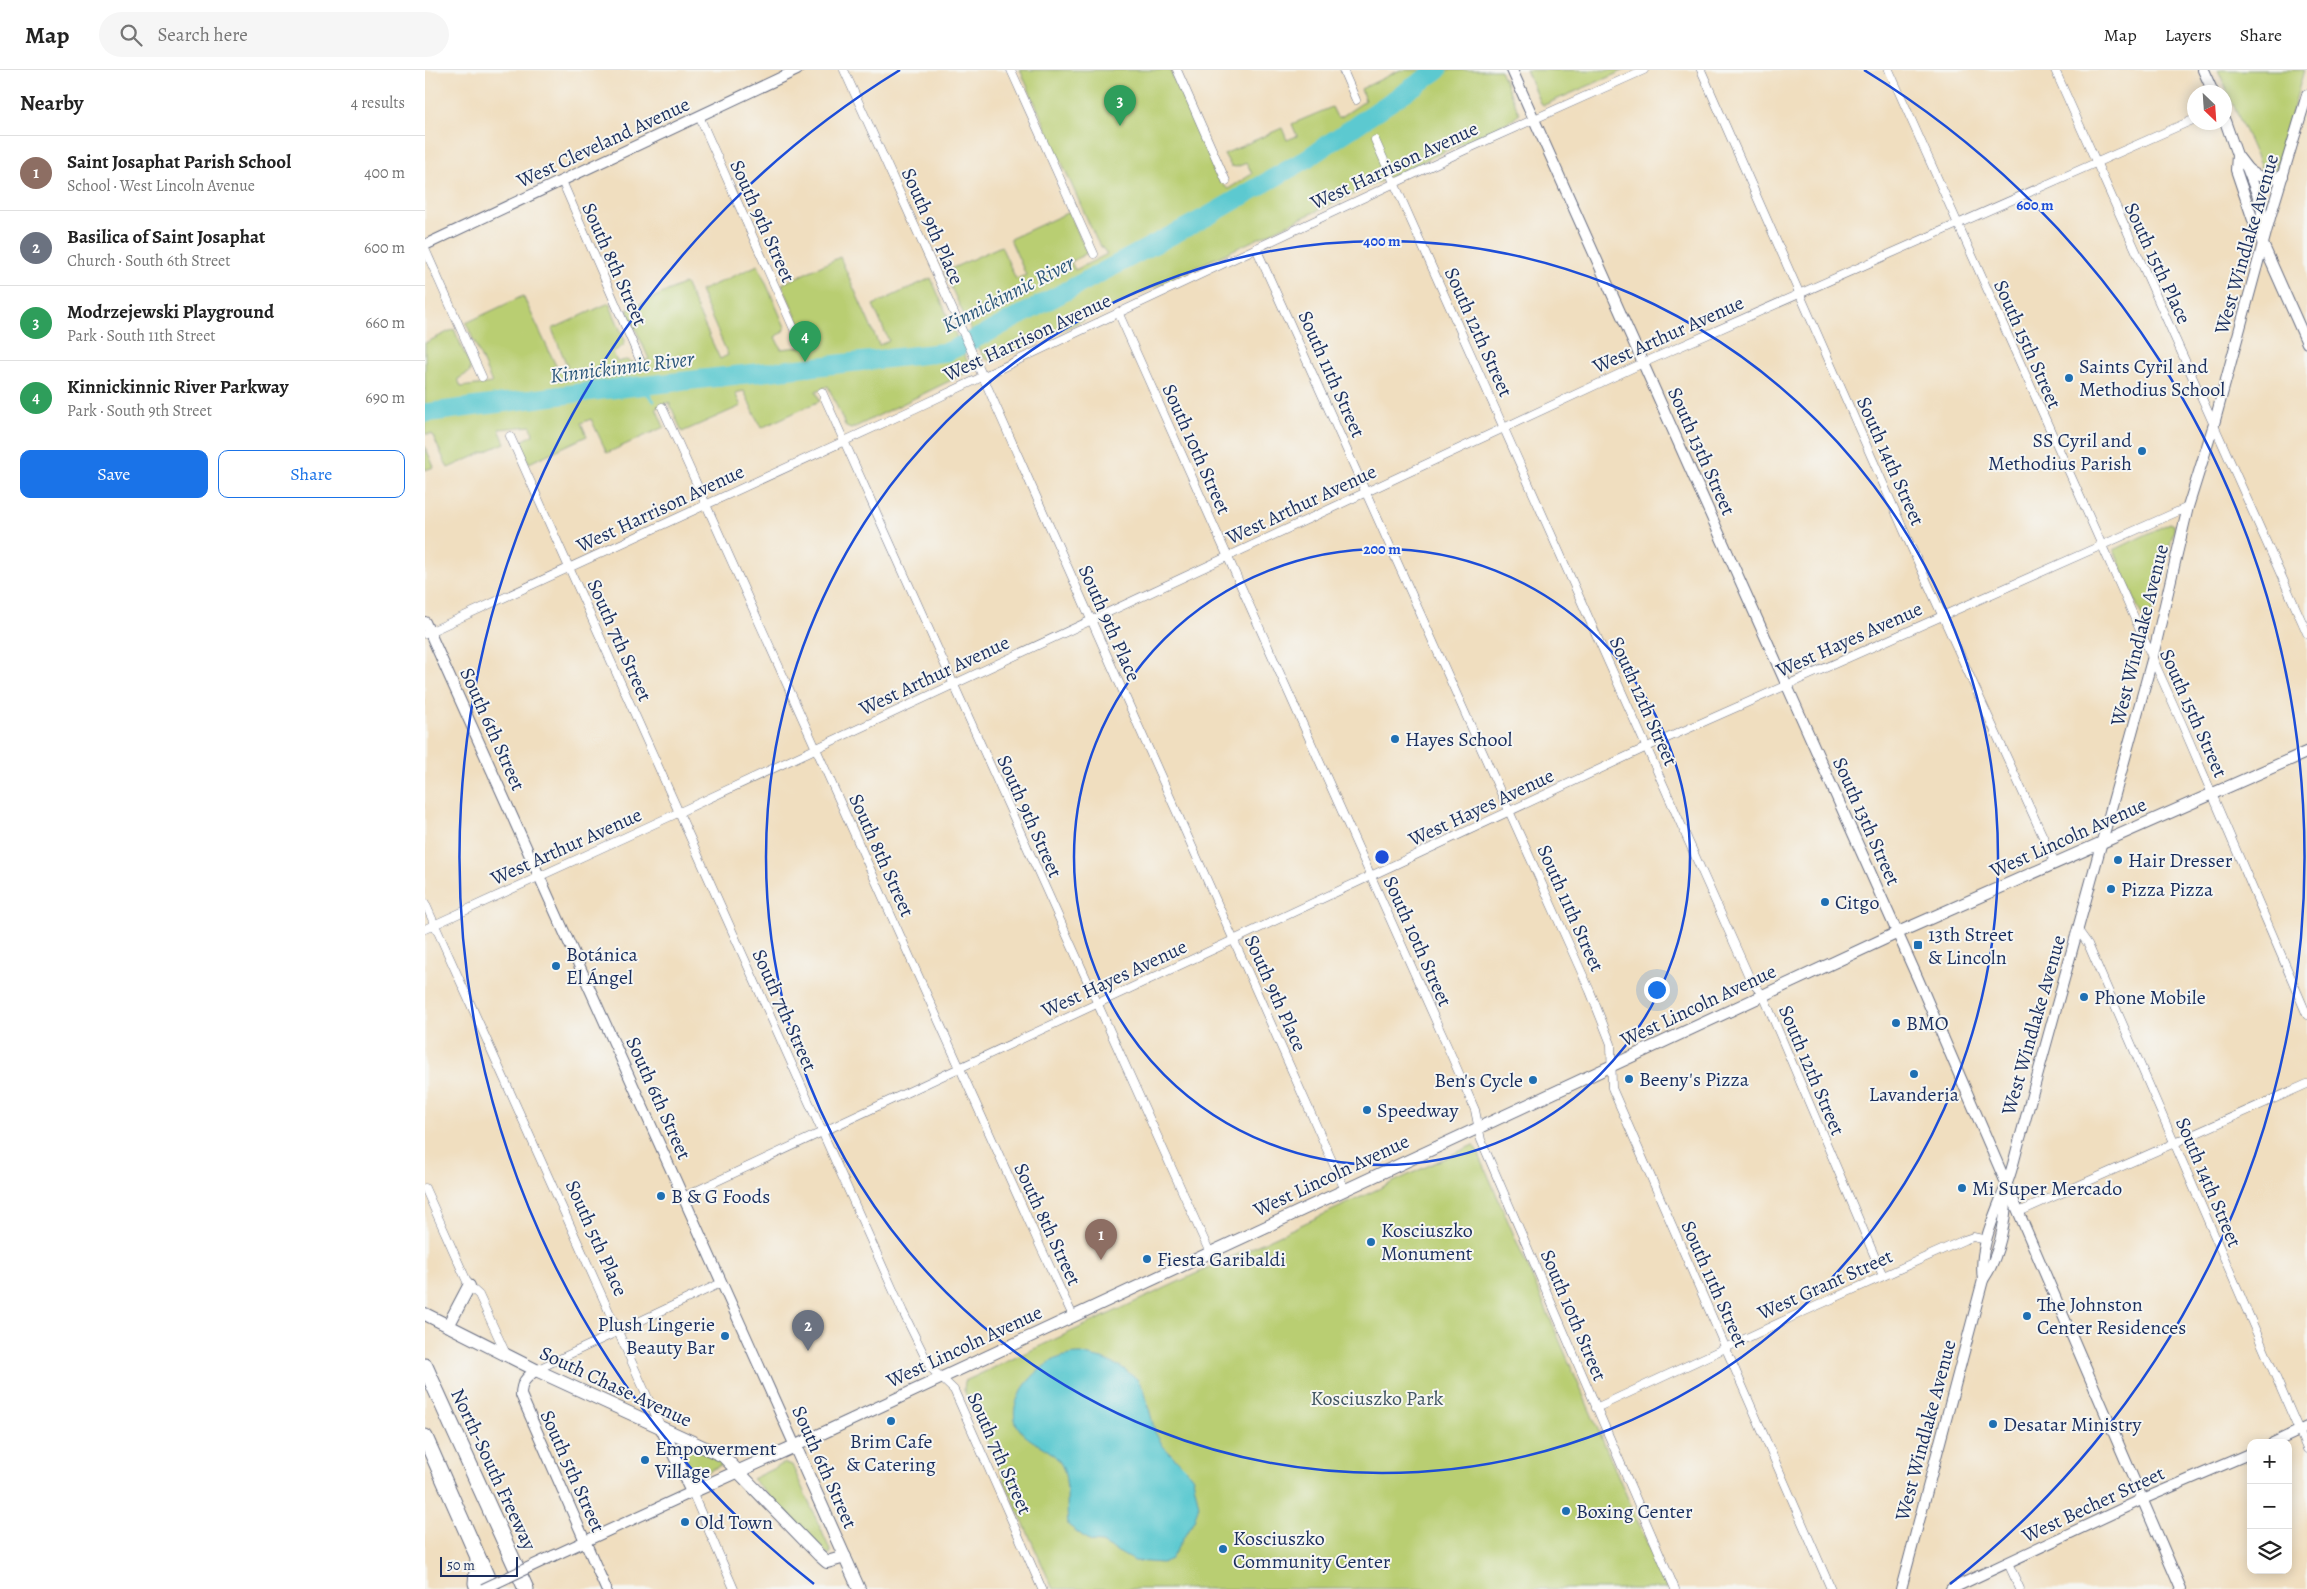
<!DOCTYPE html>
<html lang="en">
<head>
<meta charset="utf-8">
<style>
	body { margin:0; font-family:Alegreya,serif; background:#f6f6f6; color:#222 }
	.controls { position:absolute; right:15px; bottom:15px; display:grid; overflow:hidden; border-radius:10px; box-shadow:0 2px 12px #0003 }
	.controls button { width:45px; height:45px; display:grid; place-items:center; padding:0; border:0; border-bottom:1px solid #e0e0e0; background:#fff; color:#222; font:25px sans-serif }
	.compass { position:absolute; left:1762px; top:15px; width:45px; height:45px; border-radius:50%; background:#fff; box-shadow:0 2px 12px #0003; rotate:155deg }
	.scale { position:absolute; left:15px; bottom:12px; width:78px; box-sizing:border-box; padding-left:5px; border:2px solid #1b2f5e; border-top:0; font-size:14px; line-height:18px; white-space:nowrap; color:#1b2f5e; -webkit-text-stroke:4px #f6f6f2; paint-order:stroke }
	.you { position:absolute; left:1231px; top:919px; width:18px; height:18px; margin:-12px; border:4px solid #fff; border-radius:50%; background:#1a73e8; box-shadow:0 0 0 8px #1a73e833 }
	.badge { display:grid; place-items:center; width:32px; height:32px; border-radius:50%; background:#1a73e8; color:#fff; font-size:16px; font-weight:700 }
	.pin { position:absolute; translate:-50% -41px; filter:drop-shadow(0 1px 2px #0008) }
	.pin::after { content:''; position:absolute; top:26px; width:18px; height:15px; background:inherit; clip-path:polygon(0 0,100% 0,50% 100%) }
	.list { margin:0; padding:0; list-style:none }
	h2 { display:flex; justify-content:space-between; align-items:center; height:65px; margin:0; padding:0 20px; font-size:21px }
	h2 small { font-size:16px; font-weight:400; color:#767676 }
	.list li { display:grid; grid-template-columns:32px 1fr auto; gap:15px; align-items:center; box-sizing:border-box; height:75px; padding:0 20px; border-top:1px solid #e0e0e0 }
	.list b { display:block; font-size:19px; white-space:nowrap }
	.list p { margin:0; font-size:16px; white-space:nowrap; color:#767676 }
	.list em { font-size:16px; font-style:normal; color:#767676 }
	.actions { display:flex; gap:10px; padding:15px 20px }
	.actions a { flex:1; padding:11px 0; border:1px solid #1a73e8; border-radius:10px; text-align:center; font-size:18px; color:#1a73e8 }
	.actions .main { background:#1a73e8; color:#fff }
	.icon { flex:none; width:28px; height:28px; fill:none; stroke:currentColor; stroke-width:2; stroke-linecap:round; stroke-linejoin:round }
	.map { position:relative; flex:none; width:1882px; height:1519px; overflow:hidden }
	header { display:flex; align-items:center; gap:30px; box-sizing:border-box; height:70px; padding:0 25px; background:#fff; border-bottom:1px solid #e0e0e0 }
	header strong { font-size:24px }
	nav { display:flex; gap:28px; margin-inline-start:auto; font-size:18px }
	.search { width:350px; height:45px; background:#f6f6f6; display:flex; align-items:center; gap:12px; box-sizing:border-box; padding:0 18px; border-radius:28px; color:#767676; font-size:19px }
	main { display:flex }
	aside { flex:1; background:#fff }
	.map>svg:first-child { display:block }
	.green { fill:#b9ce72; stroke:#6a7e68 }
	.water { fill:#5cc9d0; stroke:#3c7c97 }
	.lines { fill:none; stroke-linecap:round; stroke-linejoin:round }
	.stream { stroke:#5cc9d0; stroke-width:3 }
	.river { stroke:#5cc9d0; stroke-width:19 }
	.minor-casing { stroke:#666c80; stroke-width:9 }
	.tertiary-casing { stroke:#666c80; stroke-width:12 }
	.secondary-casing { stroke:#666c80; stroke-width:13 }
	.primary-casing { stroke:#666c80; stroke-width:14 }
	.motorway-casing { stroke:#666c80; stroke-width:17 }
	.minor { stroke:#fff; stroke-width:8 }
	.tertiary { stroke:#fff; stroke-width:10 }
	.secondary { stroke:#fff; stroke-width:11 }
	.primary { stroke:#fff; stroke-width:12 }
	.motorway { stroke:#fff; stroke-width:15 }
	.tertiary-bridge-casing { stroke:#666c80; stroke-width:12; stroke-linecap:butt }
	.tertiary-bridge { stroke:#fff; stroke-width:10 }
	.ring { fill:none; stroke:#1d4ed8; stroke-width:2.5 }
	.poi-dot { fill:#1f6fb2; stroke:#f6f6f2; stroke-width:2 }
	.labels { text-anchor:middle; stroke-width:4; stroke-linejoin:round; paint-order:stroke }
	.street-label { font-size:20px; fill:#1b2f5e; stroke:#f6f6f2 }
	.poi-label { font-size:20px; fill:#1b2f5e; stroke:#f6f6f2; text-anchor:start }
	.park-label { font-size:20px; fill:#425763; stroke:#f6f6f2 }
	.water-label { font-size:21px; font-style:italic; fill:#2b567a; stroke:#f6f6f2 }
	.centre { fill:#1d4ed8; stroke:#f6f6f2; stroke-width:2.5 }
	.ring-label { font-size:15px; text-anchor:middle; font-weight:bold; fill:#1d4ed8; stroke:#f6f6f2; stroke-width:4; stroke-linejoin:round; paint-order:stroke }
</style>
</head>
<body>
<header>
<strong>Map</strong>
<div class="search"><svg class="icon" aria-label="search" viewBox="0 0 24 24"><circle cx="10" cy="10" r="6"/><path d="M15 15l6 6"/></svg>Search here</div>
<nav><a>Map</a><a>Layers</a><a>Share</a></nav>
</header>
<main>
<aside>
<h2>Nearby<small>4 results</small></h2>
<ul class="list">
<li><span class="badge" style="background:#8d6e63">1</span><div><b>Saint Josaphat Parish School</b><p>School · West Lincoln Avenue</p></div><em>400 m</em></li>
<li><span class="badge" style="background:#6b7280">2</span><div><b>Basilica of Saint Josaphat</b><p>Church · South 6th Street</p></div><em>600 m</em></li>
<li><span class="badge" style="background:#2e9e5b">3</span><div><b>Modrzejewski Playground</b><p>Park · South 11th Street</p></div><em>660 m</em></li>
<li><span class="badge" style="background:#2e9e5b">4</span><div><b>Kinnickinnic River Parkway</b><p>Park · South 9th Street</p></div><em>690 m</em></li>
</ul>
<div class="actions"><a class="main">Save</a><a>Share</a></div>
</aside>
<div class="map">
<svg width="1882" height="1519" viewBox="0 0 1882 1519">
	<rect width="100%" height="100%" fill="#f6f6f2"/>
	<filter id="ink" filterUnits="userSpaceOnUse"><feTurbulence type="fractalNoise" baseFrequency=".02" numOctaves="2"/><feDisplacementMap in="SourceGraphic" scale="10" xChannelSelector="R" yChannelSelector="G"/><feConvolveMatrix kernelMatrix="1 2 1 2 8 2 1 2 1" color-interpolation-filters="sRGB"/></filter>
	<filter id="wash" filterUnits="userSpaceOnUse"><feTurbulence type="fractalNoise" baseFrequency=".0096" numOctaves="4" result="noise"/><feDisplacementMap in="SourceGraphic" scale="20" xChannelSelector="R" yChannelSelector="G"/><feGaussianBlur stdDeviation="1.12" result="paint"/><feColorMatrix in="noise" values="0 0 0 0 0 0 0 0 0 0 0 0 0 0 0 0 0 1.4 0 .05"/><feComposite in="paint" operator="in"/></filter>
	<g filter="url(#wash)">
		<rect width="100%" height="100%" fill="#f0debf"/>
		<g class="green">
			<polygon points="595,0 745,0 796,113 803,119 827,104 822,93 811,97 806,96 799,84 857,58 862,70 872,66 867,54 907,37 912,47 916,47 940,31 936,19 975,0 1075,0 1094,43 1089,49 568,292 559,288 519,202 576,176 591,209 601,205 585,169 644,142 662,183 646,192 650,200 682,184 672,171"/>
			<polygon points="1101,0 1200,0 1119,35 1115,33"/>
			<polygon points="1793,0 1879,0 1851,99 1846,104 1839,103 1837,100"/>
			<polygon points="415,187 454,275 464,271 448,235 506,208 544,295 543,302 426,359 421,357 403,316 391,321 395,331 336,358 319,321 310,323 316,336 257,362 244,332 231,338 239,357 182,383 166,349 156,353 162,366 104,393 95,372 108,365 106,356 74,359 80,373 23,398 7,364 0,364 0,273 29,259 45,296 45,302 33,309 36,317 67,313 41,253 98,226 134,302 143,298 127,259 184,233 200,271 198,276 188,282 192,292 201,290 213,294 224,289 202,240 260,213 295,289 303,285 275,221 333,195 360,257 357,263 350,267 356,279 384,276 357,214"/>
			<polygon points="0,376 9,397 0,400"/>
			<polygon points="1745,453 1749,455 1749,460 1726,547 1719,548 1714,540 1689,480"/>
			<polygon points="1048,1075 1053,1082 1242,1519 628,1519 539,1320 540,1311"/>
			<polygon points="255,1372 297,1391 298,1394 278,1404 269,1404 254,1374"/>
			<polygon points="360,1393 367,1395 406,1482 404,1485 327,1409"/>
		</g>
		<path class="water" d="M656,1284L677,1289L696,1297L711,1308L719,1319L730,1362L738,1376L761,1399L768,1408L774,1436L769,1450L746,1489L737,1493L709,1491L677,1473L666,1472L643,1455C641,1438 644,1418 639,1401C631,1377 608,1377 595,1360C577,1336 606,1303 627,1291C636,1286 646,1284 656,1284Z"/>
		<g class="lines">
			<polyline class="stream" points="215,316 229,331"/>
			<polyline class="river" points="0,343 169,321 522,282 558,265 783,146 878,91 1013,0"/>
		</g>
	</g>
	<g filter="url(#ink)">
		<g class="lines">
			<g class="minor-casing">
				<g id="minor">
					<polyline points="419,0 550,289 920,1120"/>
					<polyline points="586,0 669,184"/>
					<polyline points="752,0 801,111"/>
					<polyline points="918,0 931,30"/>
					<polyline points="1276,0 1487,479 1630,793"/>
					<polyline points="1464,0 1757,654 1882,945"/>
					<polyline points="1630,0 1882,563"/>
					<polyline points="274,46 373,268"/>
					<polyline points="950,70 1326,911 1338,925 1458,1206"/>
					<polyline points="137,111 215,290"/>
					<polyline points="831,178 1165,921 1186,974 1187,1018 1406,1519"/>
					<polyline points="0,179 57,307"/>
					<polyline points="693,242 1027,987 1050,1040 1056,1070 1250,1519"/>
					<polyline points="397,322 785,1183"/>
					<polyline points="237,337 616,1178 648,1246"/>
					<polyline points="85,366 478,1242 505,1297 529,1320 617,1519"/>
					<polyline points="0,564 489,339 1038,81 1219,0"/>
					<polyline points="0,833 236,1357"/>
					<polyline points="0,859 244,747 1218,293 1770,49"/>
					<polyline points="1653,860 1663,874 1882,1379"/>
					<polyline points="0,1118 44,1216 54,1225 81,1284"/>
					<polyline points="258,1127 1222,677 1763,437"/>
					<polyline points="1594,1142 1882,1014"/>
					<polyline points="111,1300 296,1213"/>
					<polyline points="1171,1338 1369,1246 1539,1170 1548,1167 1562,1170"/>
					<polyline points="267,1422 309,1519"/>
					<polyline points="1583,1493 1595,1519"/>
				</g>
			</g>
			<g class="tertiary-casing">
				<g id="tertiary">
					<polyline points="1087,0 1493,909 1756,1519"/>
					<polyline points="1778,0 1788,22"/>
					<polyline points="1800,51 1812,85 1822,98 1836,134 1838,156"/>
					<polyline points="1812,85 1811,100 1830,156 1882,273"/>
					<path d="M1823,99C1835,109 1843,110 1858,106"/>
					<polyline points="0,175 372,0"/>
					<polyline points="0,552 370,1376"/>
					<path d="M1558,1210C1553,1177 1571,1143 1582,1113C1588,1098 1591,1081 1596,1065L1727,590L1763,437L1789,354L1846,144L1882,25"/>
					<path d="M111,1300C101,1308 96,1312 96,1325L181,1519"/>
					<polyline points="1848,1373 1882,1357"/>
					<polyline points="128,1486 267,1422"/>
					<path d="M1476,1519L1558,1210C1576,1184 1581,1148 1582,1117"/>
					<polyline points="1526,1519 1718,1429 1826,1383"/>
				</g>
			</g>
			<g class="secondary-casing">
				<polyline id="secondary" points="370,1376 1472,863 1882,682"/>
			</g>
			<g class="primary-casing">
				<g id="primary">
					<polyline points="0,1244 111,1300 298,1386 394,1485 402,1492 420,1487"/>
					<polyline points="23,1256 44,1216"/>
					<polyline points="237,1359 267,1422 370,1376 434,1519"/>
				</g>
			</g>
			<g class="motorway-casing">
				<g id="motorway">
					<polyline points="0,1296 101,1519"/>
					<polyline points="0,1367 67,1519"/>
					<polyline points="53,1519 51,1513 53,1490"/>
				</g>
			</g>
			<use href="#minor" class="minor"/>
			<use href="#tertiary" class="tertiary"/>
			<use href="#secondary" class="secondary"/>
			<use href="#primary" class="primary"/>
			<use href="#motorway" class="motorway"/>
			<g class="tertiary-bridge-casing">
				<polyline id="tertiary-bridge" points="58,1519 128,1486"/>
			</g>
			<use href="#tertiary-bridge" class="tertiary-bridge"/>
		</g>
	</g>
	<g class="ring">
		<circle cx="957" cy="787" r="308"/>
		<circle cx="957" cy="787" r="616"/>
		<path d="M389 1514A923 923 0 0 1 475 0M1439 0A923 923 0 0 1 1525 1514"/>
	</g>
	<g class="poi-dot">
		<circle cx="1644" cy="308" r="5"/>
		<circle cx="1717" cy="381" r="5"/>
		<circle cx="970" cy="669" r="5"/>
		<circle cx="1693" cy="790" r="5"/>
		<circle cx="1686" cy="819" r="5"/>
		<circle cx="1400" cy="832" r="5"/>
		<rect x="1488" y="870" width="10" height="10" rx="2.5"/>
		<circle cx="131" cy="896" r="5"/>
		<circle cx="1659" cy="927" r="5"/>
		<circle cx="1471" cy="953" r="5"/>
		<circle cx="1489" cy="1004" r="5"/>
		<circle cx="1204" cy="1009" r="5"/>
		<circle cx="1108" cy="1010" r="5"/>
		<circle cx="942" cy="1040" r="5"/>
		<circle cx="1537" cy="1118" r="5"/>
		<circle cx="236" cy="1126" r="5"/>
		<circle cx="946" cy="1172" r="5"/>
		<circle cx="722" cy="1189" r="5"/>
		<circle cx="1602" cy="1246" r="5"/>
		<circle cx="300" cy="1266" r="5"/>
		<circle cx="466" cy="1351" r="5"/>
		<circle cx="1568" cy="1354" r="5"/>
		<circle cx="220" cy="1390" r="5"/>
		<circle cx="1141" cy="1441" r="5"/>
		<circle cx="260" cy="1452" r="5"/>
		<circle cx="798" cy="1479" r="5"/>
	</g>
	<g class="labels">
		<g class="street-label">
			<text transform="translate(178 72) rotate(-25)" y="7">West Cleveland Avenue</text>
			<text transform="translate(969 95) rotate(-25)" y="7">West Harrison Avenue</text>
			<text transform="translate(338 151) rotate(66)" y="7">South 9th Street</text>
			<text transform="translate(508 156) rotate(66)" y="7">South 9th Place</text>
			<text transform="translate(1821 174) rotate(-74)" y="7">West Windlake Avenue</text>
			<text transform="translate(1733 193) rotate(65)" y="7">South 15th Place</text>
			<text transform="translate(190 194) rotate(66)" y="7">South 8th Street</text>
			<text transform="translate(1054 262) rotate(66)" y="7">South 12th Street</text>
			<text transform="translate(1243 264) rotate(-24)" y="7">West Arthur Avenue</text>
			<text transform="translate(602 267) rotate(-25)" y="7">West Harrison Avenue</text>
			<text transform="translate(1603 274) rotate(66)" y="7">South 15th Street</text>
			<text transform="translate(907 304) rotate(66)" y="7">South 11th Street</text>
			<text transform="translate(772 379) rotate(66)" y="7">South 10th Street</text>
			<text transform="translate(1277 381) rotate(66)" y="7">South 13th Street</text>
			<text transform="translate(1466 391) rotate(66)" y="7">South 14th Street</text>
			<text transform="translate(876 434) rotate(-25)" y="7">West Arthur Avenue</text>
			<text transform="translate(235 438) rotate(-25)" y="7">West Harrison Avenue</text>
			<text transform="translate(685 553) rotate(66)" y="7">South 9th Place</text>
			<text transform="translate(1714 565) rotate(-76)" y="7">West Windlake Avenue</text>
			<text transform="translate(1424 569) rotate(-24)" y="7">West Hayes Avenue</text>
			<text transform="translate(195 570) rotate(66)" y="7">South 7th Street</text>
			<text transform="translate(509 605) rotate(-25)" y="7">West Arthur Avenue</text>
			<text transform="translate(1219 631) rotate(66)" y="7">South 12th Street</text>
			<text transform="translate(1769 643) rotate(66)" y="7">South 15th Street</text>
			<text transform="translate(68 659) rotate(66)" y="7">South 6th Street</text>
			<text transform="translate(1056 737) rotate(-25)" y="7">West Hayes Avenue</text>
			<text transform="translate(605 746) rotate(66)" y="7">South 9th Street</text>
			<text transform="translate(1442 751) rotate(66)" y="7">South 13th Street</text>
			<text transform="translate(1643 767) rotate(-24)" y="7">West Lincoln Avenue</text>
			<text transform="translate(141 776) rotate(-24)" y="7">West Arthur Avenue</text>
			<text transform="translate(457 785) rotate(66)" y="7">South 8th Street</text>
			<text transform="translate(1146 838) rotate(66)" y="7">South 11th Street</text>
			<text transform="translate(993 871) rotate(66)" y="7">South 10th Street</text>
			<text transform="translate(689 908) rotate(-25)" y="7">West Hayes Avenue</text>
			<text transform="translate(851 923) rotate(66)" y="7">South 9th Place</text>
			<text transform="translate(1273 935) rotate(-25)" y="7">West Lincoln Avenue</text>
			<text transform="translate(360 940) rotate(66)" y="7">South 7th Street</text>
			<text transform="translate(1608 955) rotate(-74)" y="7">West Windlake Avenue</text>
			<text transform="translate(1387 1000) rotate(67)" y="7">South 12th Street</text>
			<text transform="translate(234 1028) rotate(66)" y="7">South 6th Street</text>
			<text transform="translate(906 1105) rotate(-25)" y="7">West Lincoln Avenue</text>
			<text transform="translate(1784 1112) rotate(67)" y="7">South 14th Street</text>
			<text transform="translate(623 1154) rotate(65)" y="7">South 8th Street</text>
			<text transform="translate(172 1168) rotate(66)" y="7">South 5th Place</text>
			<text transform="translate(1290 1214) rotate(66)" y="7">South 11th Street</text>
			<text transform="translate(1400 1214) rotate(-24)" y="7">West Grant Street</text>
			<text transform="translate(1149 1245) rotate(67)" y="7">South 10th Street</text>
			<text transform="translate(539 1276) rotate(-25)" y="7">West Lincoln Avenue</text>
			<text transform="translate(191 1316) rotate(25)" y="7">South Chase Avenue</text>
			<text transform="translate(1500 1360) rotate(-75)" y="7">West Windlake Avenue</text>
			<text transform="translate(575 1383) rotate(66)" y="7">South 7th Street</text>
			<text transform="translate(400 1397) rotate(66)" y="7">South 6th Street</text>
			<text transform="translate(69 1399) rotate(65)" y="7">North-South Freeway</text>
			<text transform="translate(148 1401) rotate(66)" y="7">South 5th Street</text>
			<text transform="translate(1668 1434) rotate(-25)" y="7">West Becher Street</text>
		</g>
		<g class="poi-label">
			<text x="1654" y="303">Saints Cyril and<tspan x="1654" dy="23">Methodius School</tspan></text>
			<text x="1707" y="377" text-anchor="end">SS Cyril and<tspan x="1707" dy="23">Methodius Parish</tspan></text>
			<text x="980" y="676">Hayes School</text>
			<text x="1703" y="797">Hair Dresser</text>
			<text x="1696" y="826">Pizza Pizza</text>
			<text x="1410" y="839">Citgo</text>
			<text x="1503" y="871">13th Street<tspan x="1503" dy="23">&amp; Lincoln</tspan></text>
			<text x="141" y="891">Botánica<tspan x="141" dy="23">El Ángel</tspan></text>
			<text x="1669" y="934">Phone Mobile</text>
			<text x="1481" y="960">BMO</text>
			<text x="1214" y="1016">Beeny's Pizza</text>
			<text x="1098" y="1017" text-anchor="end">Ben's Cycle</text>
			<text x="1489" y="1031" text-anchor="middle">Lavanderia</text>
			<text x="952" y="1047">Speedway</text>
			<text x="1547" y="1125">Mi Super Mercado</text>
			<text x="246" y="1133">B &amp; G Foods</text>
			<text x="956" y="1167">Kosciuszko<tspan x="956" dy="23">Monument</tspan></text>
			<text x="732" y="1196">Fiesta Garibaldi</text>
			<text x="1612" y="1241">The Johnston<tspan x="1612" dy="23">Center Residences</tspan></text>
			<text x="290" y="1261" text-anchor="end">Plush Lingerie<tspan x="290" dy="23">Beauty Bar</tspan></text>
			<text x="1578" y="1361">Desatar Ministry</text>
			<text x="466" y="1378" text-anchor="middle">Brim Cafe<tspan x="466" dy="23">&amp; Catering</tspan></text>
			<text x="230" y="1385">Empowerment<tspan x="230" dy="23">Village</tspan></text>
			<text x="1151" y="1448">Boxing Center</text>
			<text x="270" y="1459">Old Town</text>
			<text x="808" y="1475">Kosciuszko<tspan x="808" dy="23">Community Center</tspan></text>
		</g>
		<g class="park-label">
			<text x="952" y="1335">Kosciuszko Park</text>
		</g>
		<g class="water-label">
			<text transform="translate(583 224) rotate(-27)" y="7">Kinnickinnic River</text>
			<text transform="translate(197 297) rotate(-7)" y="7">Kinnickinnic River</text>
		</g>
	</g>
	<circle cx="957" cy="787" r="8" class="centre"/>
	<g class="ring-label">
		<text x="1610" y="140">600 m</text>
		<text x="957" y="176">400 m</text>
		<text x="957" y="484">200 m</text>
	</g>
</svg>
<div class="controls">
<button>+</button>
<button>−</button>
<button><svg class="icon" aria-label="layers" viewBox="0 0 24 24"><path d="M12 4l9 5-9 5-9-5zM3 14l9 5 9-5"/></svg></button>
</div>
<svg class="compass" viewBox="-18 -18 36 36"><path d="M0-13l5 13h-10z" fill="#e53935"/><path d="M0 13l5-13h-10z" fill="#767676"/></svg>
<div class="scale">50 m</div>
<div class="you"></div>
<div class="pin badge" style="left:676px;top:1190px;background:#8d6e63">1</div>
<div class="pin badge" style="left:383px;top:1281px;background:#6b7280">2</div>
<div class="pin badge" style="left:695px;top:56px;background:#2e9e5b">3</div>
<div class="pin badge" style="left:380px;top:292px;background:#2e9e5b">4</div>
</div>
</main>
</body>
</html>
